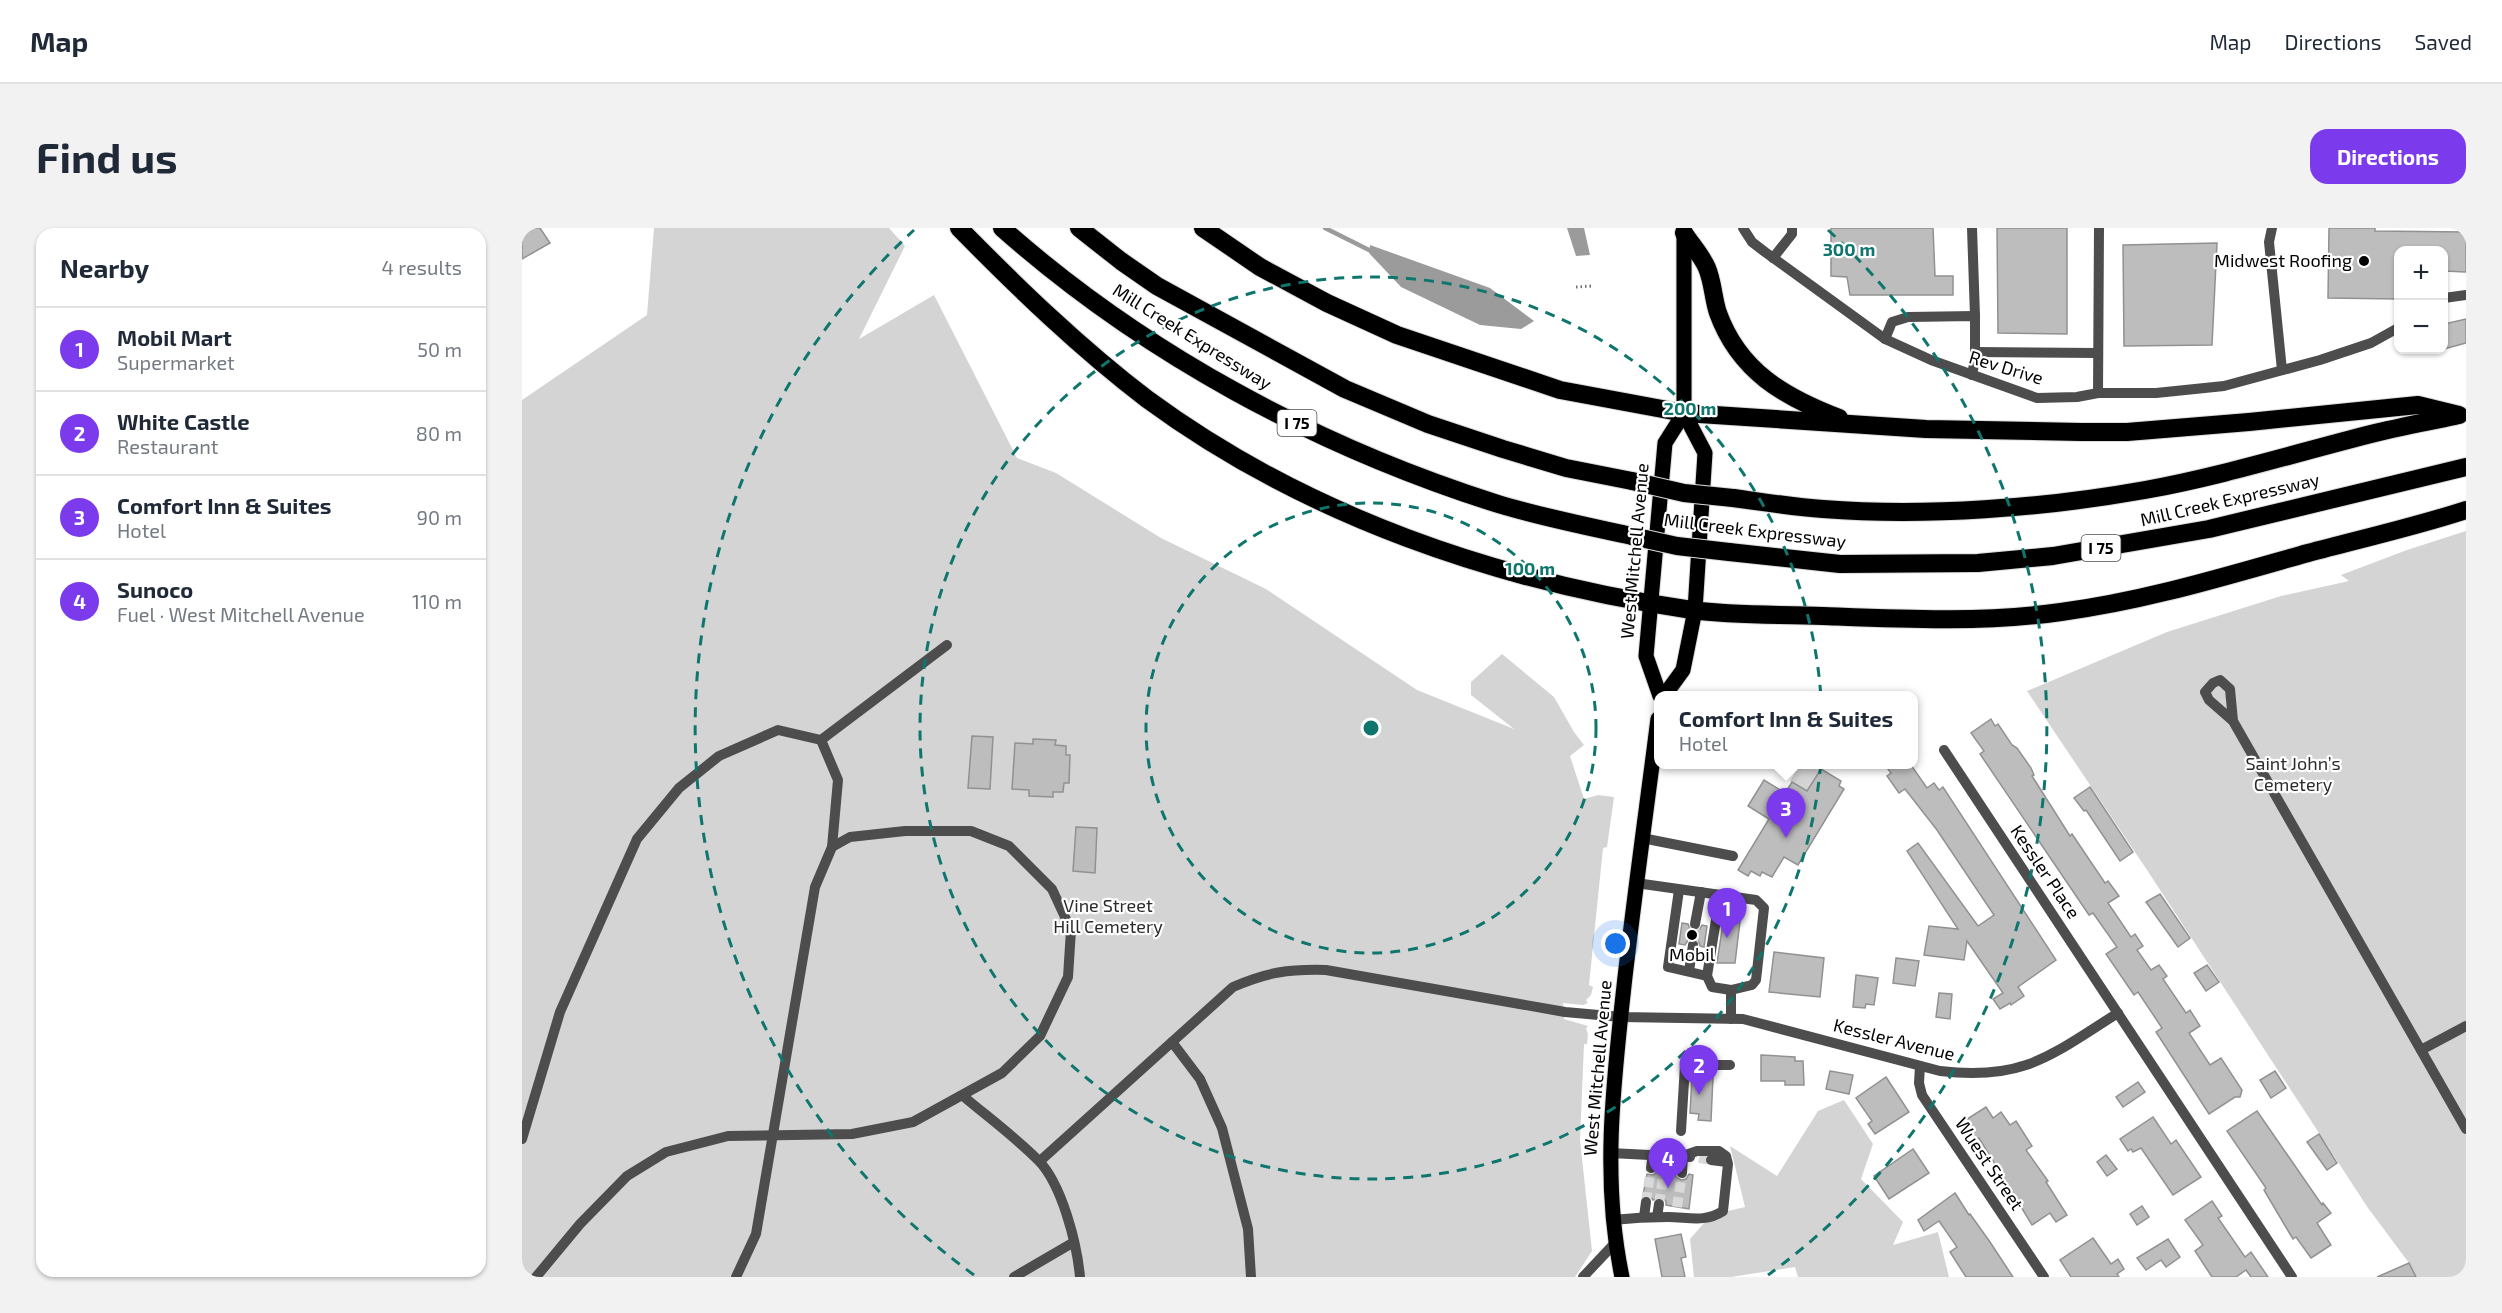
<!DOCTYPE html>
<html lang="en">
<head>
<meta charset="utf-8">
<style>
	body { margin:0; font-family:"Exo 2",sans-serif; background:#f2f2f3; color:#1f2937 }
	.controls { position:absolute; right:18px; top:18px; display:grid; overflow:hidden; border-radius:12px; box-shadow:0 2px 4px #0004 }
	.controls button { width:54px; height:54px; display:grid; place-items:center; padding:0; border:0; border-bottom:2px solid #e0e1e3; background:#fff; color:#1f2937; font:30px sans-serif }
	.you { position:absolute; left:1094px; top:716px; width:21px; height:21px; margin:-15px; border:4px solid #fff; border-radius:50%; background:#1a73e8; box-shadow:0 0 0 9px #1a73e833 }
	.badge { display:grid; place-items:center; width:39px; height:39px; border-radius:50%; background:#7c3aed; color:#fff; font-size:20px; font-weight:700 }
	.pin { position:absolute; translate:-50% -50px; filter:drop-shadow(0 2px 3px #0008) }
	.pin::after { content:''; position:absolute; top:32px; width:21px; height:18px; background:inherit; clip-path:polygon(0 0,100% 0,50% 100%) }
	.popup { position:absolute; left:1132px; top:463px; width:264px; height:78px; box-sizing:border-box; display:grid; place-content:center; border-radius:12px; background:#fff; filter:drop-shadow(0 2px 4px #0005); font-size:20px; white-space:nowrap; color:#747a83 }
	.popup b { font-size:22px; color:#1f2937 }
	.popup::after { content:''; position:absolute; left:50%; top:100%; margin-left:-12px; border:12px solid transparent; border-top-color:#fff }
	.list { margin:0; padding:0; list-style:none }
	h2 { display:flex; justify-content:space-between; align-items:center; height:78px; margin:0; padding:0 24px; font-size:26px }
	h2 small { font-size:20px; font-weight:400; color:#747a83 }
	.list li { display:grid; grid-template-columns:39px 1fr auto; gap:18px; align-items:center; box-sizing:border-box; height:84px; padding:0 24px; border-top:2px solid #e0e1e3 }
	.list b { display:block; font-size:22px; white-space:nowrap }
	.list p { margin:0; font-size:20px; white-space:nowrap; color:#747a83 }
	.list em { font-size:20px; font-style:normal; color:#747a83 }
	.map { position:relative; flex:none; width:1944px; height:1049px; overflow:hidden; border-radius:18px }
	header { display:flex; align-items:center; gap:36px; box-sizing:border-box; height:84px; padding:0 30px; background:#fff; border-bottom:2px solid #e0e1e3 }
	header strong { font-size:28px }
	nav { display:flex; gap:33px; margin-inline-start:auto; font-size:21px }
	.intro { display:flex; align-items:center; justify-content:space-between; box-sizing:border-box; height:144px; padding:0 36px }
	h1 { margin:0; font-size:42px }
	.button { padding:15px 27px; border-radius:18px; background:#7c3aed; color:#fff; font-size:21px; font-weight:700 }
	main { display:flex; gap:36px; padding:0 36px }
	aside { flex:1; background:#fff; border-radius:18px; box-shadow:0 2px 4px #0004 }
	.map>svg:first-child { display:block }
	.green { fill:#d4d4d4 }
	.water { fill:#9b9b9b }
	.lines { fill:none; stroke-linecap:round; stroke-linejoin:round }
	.stream { stroke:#9b9b9b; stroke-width:4.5 }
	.building { fill:#bdbdbd; stroke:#919191; stroke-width:1.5 }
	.minor-tunnel { stroke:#d9d9d9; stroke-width:10; stroke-dasharray:10 5; stroke-linecap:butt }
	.major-casing { stroke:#dbdbdb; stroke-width:17 }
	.highway-casing { stroke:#dbdbdb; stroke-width:20 }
	.path { stroke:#6f6f6f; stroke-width:3; stroke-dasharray:1.5 3; stroke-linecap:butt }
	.minor { stroke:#4d4d4d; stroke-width:10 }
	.major { stroke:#000; stroke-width:15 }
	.highway { stroke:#000; stroke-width:18 }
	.highway-bridge-casing { stroke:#dbdbdb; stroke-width:20; stroke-linecap:butt }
	.highway-bridge { stroke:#000; stroke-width:18 }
	.ring { fill:none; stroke:#0f766e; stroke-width:3; stroke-dasharray:10 8 }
	.poi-dot { fill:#000; stroke:#fff; stroke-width:2 }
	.labels { text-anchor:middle; stroke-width:4.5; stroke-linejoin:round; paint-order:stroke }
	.shield { fill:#fff; stroke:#4c4c4c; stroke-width:1.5 }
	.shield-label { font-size:16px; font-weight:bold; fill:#000 }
	.poi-label { font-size:18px; fill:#000; stroke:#fff; text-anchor:end }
	.street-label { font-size:18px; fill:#000; stroke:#fff }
	.park-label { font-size:18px; fill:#2b2b2b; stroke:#fff }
	.centre { fill:#0f766e; stroke:#fff; stroke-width:3 }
	.ring-label { font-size:18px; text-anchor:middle; font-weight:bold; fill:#0f766e; stroke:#fff; stroke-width:4.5; stroke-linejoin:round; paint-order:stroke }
</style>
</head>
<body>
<header>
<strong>Map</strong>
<nav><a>Map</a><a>Directions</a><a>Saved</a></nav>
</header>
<div class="intro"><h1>Find us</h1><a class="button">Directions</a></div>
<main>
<aside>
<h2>Nearby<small>4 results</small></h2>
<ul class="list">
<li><span class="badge">1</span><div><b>Mobil Mart</b><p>Supermarket</p></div><em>50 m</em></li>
<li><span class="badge">2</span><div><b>White Castle</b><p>Restaurant</p></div><em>80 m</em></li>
<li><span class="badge">3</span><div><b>Comfort Inn &amp; Suites</b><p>Hotel</p></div><em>90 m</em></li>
<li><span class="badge">4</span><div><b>Sunoco</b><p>Fuel · West Mitchell Avenue</p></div><em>110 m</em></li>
</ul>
</aside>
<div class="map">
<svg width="1944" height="1049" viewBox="0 0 1944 1049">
	<rect width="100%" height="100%" fill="#fff"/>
	<g class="green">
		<polygon points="132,0 367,0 383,18 337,111 412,67 495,230 534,245 639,310 744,361 895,462 992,501 949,467 949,454 980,426 1032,469 1052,504 1062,517 1048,528 1062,571 1076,567 1092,569 1085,619 1081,620 1067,757 1071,759 1069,767 1064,772 1066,775 1061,777 1041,775 1042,791 1066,798 1064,801 1066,806 1065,816 1062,816 1058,912 1070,1023 1053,1049 0,1049 0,172 125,87"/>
		<polygon points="1944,303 1944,1049 1894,1049 1887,1035 1846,980 1625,642 1505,463 1645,404 1759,368 1827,353 1819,347 1885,322"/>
		<polygon points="1277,538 1290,538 1297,543 1285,563 1268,553"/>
		<polygon points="1322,872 1351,916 1339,951 1381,994 1371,1017 1416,1004 1427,1049 1276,1049 1273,1039 1209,1049 1172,1049 1168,1011 1189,987 1223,979 1208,918 1255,948 1296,883"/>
	</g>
	<g class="water">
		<polygon points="1045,0 1062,0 1068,27 1054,28"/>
		<polygon points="848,17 968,60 1012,93 999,101 958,97 879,59 847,25"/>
	</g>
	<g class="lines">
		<polyline class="stream" points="803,0 847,22"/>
	</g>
	<g class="building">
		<polygon points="0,0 18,0 28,15 0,31"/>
		<polygon points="1309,0 1411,0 1413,48 1431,48 1431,67 1328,67 1325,49 1309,48"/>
		<polygon points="1475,0 1545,0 1545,106 1476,105"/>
		<polygon points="1807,0 1853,0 1853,3 1944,4 1944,44 1922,43 1922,22 1876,22 1876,71 1806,70"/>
		<polygon points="1695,15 1690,117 1602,118 1601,17"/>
		<polygon points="1944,91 1944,115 1922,121 1922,96"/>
		<polygon points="1469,491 1473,498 1476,496 1490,517 1495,520 1509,540 1512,547 1510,548 1548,608 1550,606 1583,655 1586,653 1597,668 1586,675 1609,709 1613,706 1621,718 1615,722 1629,742 1637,737 1645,748 1641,751 1664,785 1668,782 1678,798 1667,805 1688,837 1699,830 1720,862 1718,869 1713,869 1687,886 1680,875 1634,804 1640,800 1616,764 1612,767 1584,726 1595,719 1571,685 1567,687 1458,526 1462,523 1449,505"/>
		<polygon points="450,508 471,509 468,561 446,560"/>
		<polygon points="511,511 534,512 533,517 544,518 544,527 548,527 547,555 542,555 541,564 531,564 531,569 507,568 507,562 490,561 493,515 511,516"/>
		<polygon points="1363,537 1389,537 1405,560 1412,555 1417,562 1421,559 1534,732 1496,759 1502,768 1489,777 1488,775 1478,781 1471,771 1481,765 1445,713 1442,732 1402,727 1407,698 1436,701 1385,623 1396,615 1456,698 1472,687 1415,602 1383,561 1377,565 1365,548 1369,545"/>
		<polygon points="1299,541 1319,553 1317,558 1322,561 1276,637 1262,629 1250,649 1240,644 1238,648 1229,643 1226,648 1216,642 1247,591 1226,578 1242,552 1263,565 1270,554 1285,563"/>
		<polygon points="1568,559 1611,624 1598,633 1564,582 1562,583 1552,570"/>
		<polygon points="554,599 575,600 573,645 551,643"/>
		<polygon points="1638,666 1668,710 1656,719 1624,674"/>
		<polygon points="1203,682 1219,685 1213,735 1195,735"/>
		<polygon points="1160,695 1166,696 1168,701 1172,703 1178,701 1180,697 1185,698 1182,719 1178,718 1176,712 1172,710 1166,712 1163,717 1157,716"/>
		<polygon points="1252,724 1302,730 1298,769 1247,764"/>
		<polygon points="1374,730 1397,733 1393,758 1371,755"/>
		<polygon points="1685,737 1697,754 1684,763 1672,745"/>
		<polygon points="1334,747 1356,750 1352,777 1344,776 1343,780 1331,779"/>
		<polygon points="1417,765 1430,766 1428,791 1414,789"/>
		<polygon points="1239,827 1273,829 1273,833 1281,833 1282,857 1263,857 1263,853 1239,853"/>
		<polygon points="1308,843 1331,847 1327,866 1304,861"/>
		<polygon points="1753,843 1764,860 1749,870 1738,852"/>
		<polygon points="1170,849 1191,849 1189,893 1176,892 1177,886 1168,885"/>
		<polygon points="1364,849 1387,884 1353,906 1346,896 1350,893 1334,870"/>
		<polygon points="1616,854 1623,864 1601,879 1594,869"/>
		<polygon points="1464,879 1471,890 1479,884 1488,897 1494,893 1510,918 1504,922 1526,953 1524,954 1545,987 1534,994 1528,985 1510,997 1457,910 1454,912 1442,893"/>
		<polygon points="1735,883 1800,977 1801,975 1809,985 1795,995 1809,1017 1792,1028 1789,1030 1774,1009 1771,1011 1765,1001 1742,962 1744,960 1705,903"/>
		<polygon points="1631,889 1649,916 1654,912 1679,949 1651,967 1619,920 1611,924 1609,921 1606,923 1598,911"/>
		<polygon points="1797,906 1815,935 1805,942 1785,914"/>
		<polygon points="1391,921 1407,945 1367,971 1352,948"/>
		<polygon points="1584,927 1595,941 1585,948 1575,934"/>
		<polygon points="1149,943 1153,944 1154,949 1159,952 1164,951 1167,946 1171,947 1167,981 1144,977 1144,973 1139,969 1131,972 1128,968 1121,967 1125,946 1131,947 1135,944 1142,949"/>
		<polygon points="1433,965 1447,987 1448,986 1468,1014 1491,1049 1444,1049 1428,1024 1435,1019 1417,993 1402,1003 1396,992"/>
		<polygon points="1690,973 1700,988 1696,990 1723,1029 1729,1024 1746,1049 1729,1049 1724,1042 1714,1049 1690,1049 1673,1023 1681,1017 1663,992"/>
		<polygon points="1620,978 1627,989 1615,997 1608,986"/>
		<polygon points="1159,1006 1164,1029 1159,1030 1163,1049 1140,1049 1133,1011"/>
		<polygon points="1571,1010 1589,1036 1596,1031 1602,1041 1595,1046 1597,1049 1549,1049 1538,1032"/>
		<polygon points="1646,1011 1658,1029 1644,1039 1639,1032 1624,1042 1615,1030"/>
		<polygon points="1887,1035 1894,1049 1855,1049"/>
	</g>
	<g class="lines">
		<g class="minor-tunnel">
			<polyline points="1171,717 1173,696"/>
			<polyline points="1177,930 1189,932"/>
			<polyline points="1124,974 1129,940"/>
			<polyline points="1137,976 1142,942"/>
			<polyline points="1155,979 1160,945"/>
		</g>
		<g class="major-casing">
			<g id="major">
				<polyline points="1138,468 1124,428 1143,215 1162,185"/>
				<polyline points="1142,468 1161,442 1173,382 1183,225 1162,185 1162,1"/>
				<path d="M1100,1049C1079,950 1092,849 1103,749C1113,663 1125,577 1136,491"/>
			</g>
		</g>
		<g class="highway-casing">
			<g id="highway">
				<path d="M437,0C496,60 558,120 625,171C784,288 977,354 1170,382C1213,388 1258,386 1301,388C1380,391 1460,395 1539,384C1623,373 1704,348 1786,325C1838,311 1892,299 1944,282"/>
				<path d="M480,0C621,125 794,218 973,275C1018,289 1064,298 1110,308"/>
				<polyline points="557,0 599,33 635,58 823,161 906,196 981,221 1044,240 1110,253"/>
				<polyline points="681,0 738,39 805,75 875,107 1038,162 1162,185 1404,201 1559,204 1605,204 1727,194 1896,177 1937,187"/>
				<path d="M1162,5C1169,16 1180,28 1185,40C1191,54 1191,70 1196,85C1217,143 1262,169 1317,190"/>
				<path d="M1211,270C1241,274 1271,279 1301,281C1404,289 1522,280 1623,262C1700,248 1774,225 1849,206C1877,199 1905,194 1933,188"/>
				<polyline points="1207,324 1318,336 1456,335 1531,328 1687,301 1944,239"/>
			</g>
		</g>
		<polyline class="path" points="1054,59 1070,58"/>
		<g class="minor">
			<polyline points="1221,0 1230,14 1243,24 1363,111 1409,132 1515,170 1555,169 1576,165 1634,165 1702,158 1798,132 1849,115 1876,100"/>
			<polyline points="1450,0 1453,88"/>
			<polyline points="1750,0 1747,14 1760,142"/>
			<polyline points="1251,30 1270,6 1270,0"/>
			<polyline points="1922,70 1944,67"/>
			<polyline points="1363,111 1370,94 1386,89 1453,88 1453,131 1450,147"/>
			<polyline points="1453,124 1576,125"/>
			<polyline points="1576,165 1577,0"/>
			<polyline points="1711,493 1708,461 1698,452 1691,455 1683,464 1687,472 1711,493 1944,901"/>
			<polyline points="299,512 425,417"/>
			<polyline points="1422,522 1770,1049"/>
			<polyline points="1120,610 1211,628"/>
			<polyline points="1114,655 1234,672 1242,680 1234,752 1230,757 1209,762 1209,791"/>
			<polyline points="1157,662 1146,739 1185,748 1190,759 1209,762"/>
			<polyline points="1173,696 1179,664"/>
			<polyline points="1167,743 1171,717"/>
			<polyline points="1185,748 1198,667"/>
			<polyline points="650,814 678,851 700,900 726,1001 729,1049"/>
			<polyline points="1899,822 1944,798"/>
			<polyline points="1398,838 1397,855 1400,867 1522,1049"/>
			<path d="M441,868C466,889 493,909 516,932C540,956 555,1016 558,1049"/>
			<polyline points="1159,903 1163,837 1208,837"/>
			<polyline points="0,911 38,784 115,611 157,560 197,528 256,502 299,512 316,552 310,619 293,659 234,1006 214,1049"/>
			<polyline points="1088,925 1168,929"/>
			<polyline points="1189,932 1205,934"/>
			<path d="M518,933L711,759C745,744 767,741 804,742L1043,784L1099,789L1221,791L1418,843C1502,853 1529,827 1596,785"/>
			<polyline points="1129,940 1131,926"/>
			<polyline points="1142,942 1143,927"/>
			<polyline points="1160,945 1161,928"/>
			<polyline points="1122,989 1124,974"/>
			<polyline points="1135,989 1137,976"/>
			<path d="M1090,992C1109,990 1127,989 1146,989C1166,989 1183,995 1201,983L1206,936L1204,928L1197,923H1175L1161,928"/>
			<polyline points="14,1049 58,996 105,948 144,924 206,908 330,906 391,894 480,845 518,808 546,749 549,702 530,661 487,618 449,603 383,603 328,609 310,619"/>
			<polyline points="492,1049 552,1014"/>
			<polyline points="1061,1049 1093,1015"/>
		</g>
		<use href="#major" class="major"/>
		<use href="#highway" class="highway"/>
		<g class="highway-bridge-casing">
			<g id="highway-bridge">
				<polyline points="1110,253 1162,265 1211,270"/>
				<polyline points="1110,308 1155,318 1207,324"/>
			</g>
		</g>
		<use href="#highway-bridge" class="highway-bridge"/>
	</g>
	<g class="ring">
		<circle cx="849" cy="500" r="225"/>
		<circle cx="849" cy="500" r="451"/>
		<path d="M452 1047A676 676 0 0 1 392 2M1306 2A676 676 0 0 1 1246 1047"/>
	</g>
	<g class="poi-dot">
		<circle cx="1842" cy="33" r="6"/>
		<circle cx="1170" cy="707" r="6"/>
	</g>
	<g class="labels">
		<g class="shield">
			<rect x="755.5" y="182" width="39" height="26" rx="4.5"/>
			<rect x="1559.5" y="307" width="39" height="26" rx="4.5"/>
		</g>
		<g class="shield-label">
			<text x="775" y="201">I 75</text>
			<text x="1579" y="326">I 75</text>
		</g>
		<g class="poi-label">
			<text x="1830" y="39">Midwest Roofing</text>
			<text x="1170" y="733" text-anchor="middle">Mobil</text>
		</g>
		<g class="street-label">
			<text transform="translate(670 109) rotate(32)" y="6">Mill Creek Expressway</text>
			<text transform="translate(1484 140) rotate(17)" y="6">Rev Drive</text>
			<text transform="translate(1708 272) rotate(-13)" y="6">Mill Creek Expressway</text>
			<text transform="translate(1233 303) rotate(7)" y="6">Mill Creek Expressway</text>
			<text transform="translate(1113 323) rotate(-85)" y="6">West Mitchell Avenue</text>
			<text transform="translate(1523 644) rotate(56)" y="6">Kessler Place</text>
			<text transform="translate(1372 812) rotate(14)" y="6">Kessler Avenue</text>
			<text transform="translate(1076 840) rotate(-85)" y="6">West Mitchell Avenue</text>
			<text transform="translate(1467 936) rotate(56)" y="6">Wuest Street</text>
		</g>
		<g class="park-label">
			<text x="1771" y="542">Saint John’s<tspan x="1771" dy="21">Cemetery</tspan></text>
			<text x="586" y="684">Vine Street<tspan x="586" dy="21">Hill Cemetery</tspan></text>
		</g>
	</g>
	<circle cx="849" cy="500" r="9" class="centre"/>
	<g class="ring-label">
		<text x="1327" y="28">300 m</text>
		<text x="1168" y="187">200 m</text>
		<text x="1008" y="347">100 m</text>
	</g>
</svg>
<div class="controls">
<button>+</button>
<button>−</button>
</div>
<div class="you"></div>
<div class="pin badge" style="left:1205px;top:710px">1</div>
<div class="pin badge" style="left:1177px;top:867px">2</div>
<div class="pin badge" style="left:1264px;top:610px">3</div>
<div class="popup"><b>Comfort Inn &amp; Suites</b>Hotel</div>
<div class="pin badge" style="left:1146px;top:960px">4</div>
</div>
</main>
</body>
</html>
